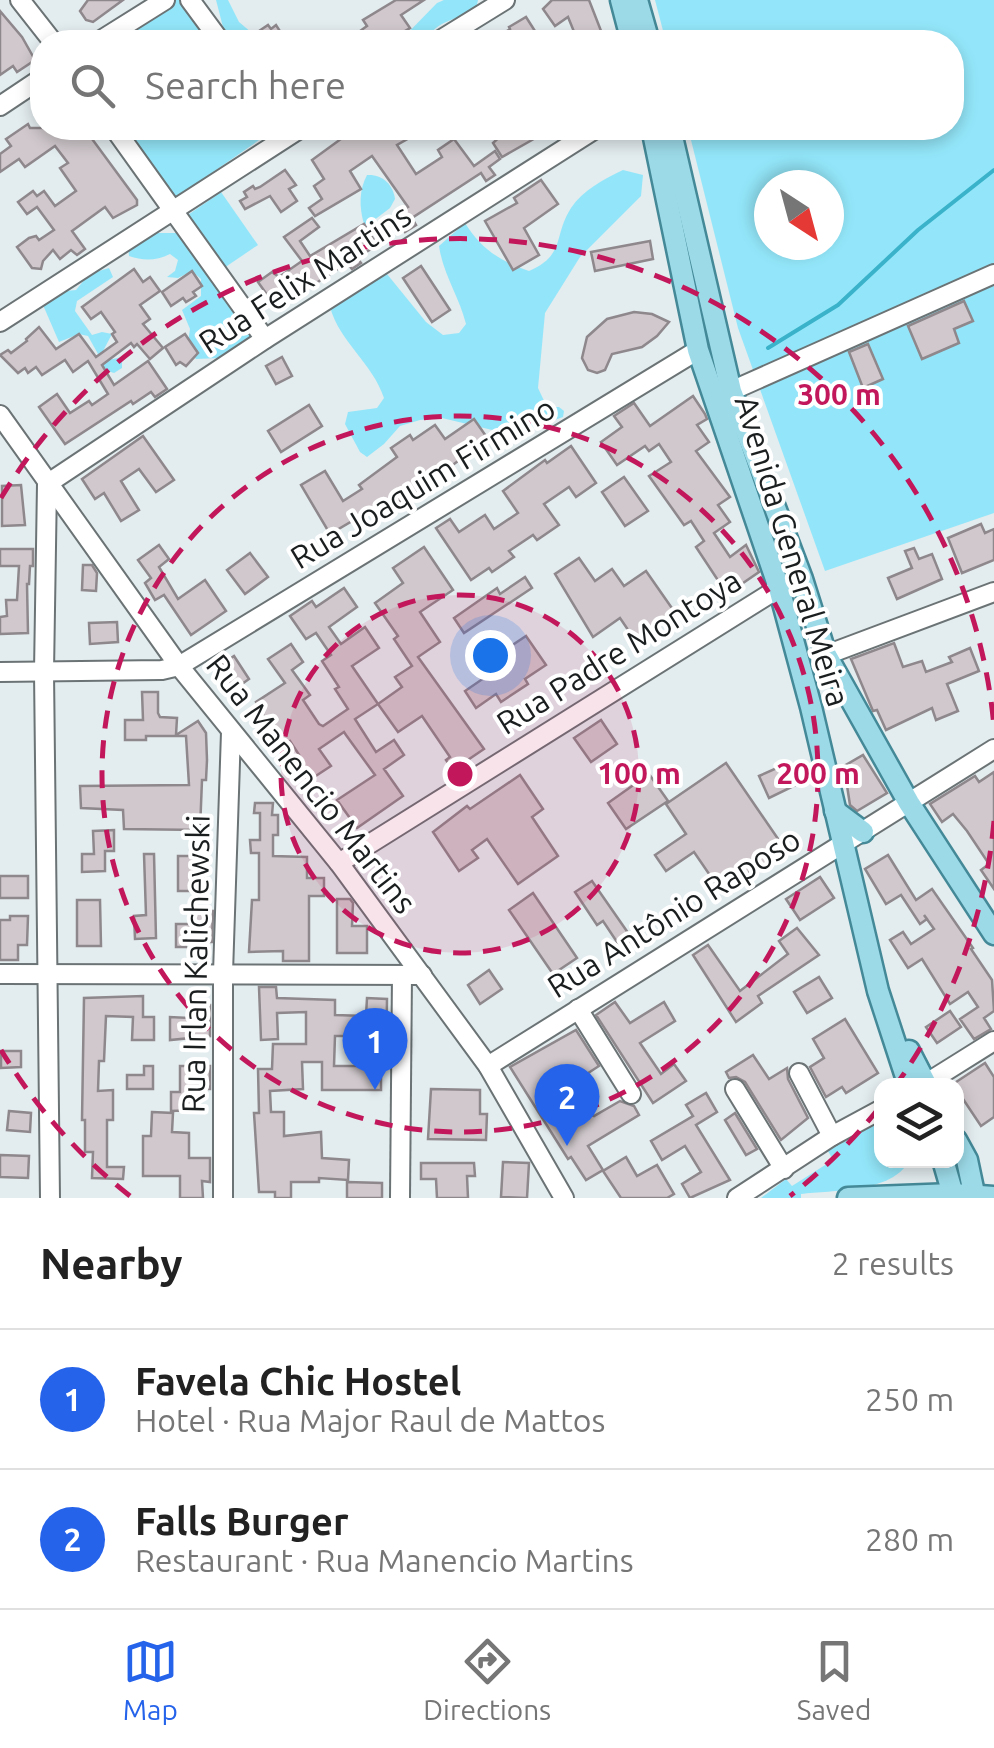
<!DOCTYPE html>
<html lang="en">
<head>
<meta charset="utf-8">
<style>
	body { margin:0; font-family:Ubuntu,sans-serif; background:#f6f6f6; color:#222 }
	.controls { position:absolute; right:30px; bottom:30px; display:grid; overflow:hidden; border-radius:20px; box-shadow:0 5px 15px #0003 }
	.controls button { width:90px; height:90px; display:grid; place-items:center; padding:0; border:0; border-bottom:2px solid #e0e0e0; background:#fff; color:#222; font:50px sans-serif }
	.compass { position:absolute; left:754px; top:170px; width:90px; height:90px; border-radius:50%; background:#fff; box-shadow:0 5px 15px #0003; rotate:144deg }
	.you { position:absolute; left:490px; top:655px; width:35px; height:35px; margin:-25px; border:8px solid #fff; border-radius:50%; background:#1a73e8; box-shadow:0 0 0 15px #1a73e833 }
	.badge { display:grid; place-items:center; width:65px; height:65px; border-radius:50%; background:#2563eb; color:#fff; font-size:32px; font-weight:700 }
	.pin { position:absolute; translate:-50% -82px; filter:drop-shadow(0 2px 5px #0008) }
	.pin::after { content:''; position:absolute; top:52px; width:35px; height:30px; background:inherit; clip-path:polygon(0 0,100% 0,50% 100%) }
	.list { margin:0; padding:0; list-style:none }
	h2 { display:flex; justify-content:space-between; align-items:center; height:130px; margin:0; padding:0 40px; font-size:42px }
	h2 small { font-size:32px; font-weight:400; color:#767676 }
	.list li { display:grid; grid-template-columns:65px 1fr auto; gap:30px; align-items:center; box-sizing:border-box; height:140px; padding:0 40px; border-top:2px solid #e0e0e0 }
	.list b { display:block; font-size:38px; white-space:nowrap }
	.list p { margin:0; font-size:32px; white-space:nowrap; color:#767676 }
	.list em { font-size:32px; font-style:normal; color:#767676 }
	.icon { flex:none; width:55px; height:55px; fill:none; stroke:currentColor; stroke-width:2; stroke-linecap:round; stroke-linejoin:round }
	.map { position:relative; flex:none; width:994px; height:1198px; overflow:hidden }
	.search { position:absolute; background:#fff; box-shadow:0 5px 15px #0003; left:30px; right:30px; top:30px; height:110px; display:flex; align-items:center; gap:25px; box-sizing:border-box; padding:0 35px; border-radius:40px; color:#767676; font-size:38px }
	.sheet { height:410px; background:#fff }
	nav { display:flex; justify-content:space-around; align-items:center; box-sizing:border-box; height:140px; border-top:2px solid #e0e0e0; background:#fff; font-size:28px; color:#767676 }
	nav a { display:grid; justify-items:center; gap:5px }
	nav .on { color:#2563eb }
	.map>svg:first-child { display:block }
	.green { fill:#93e6f9; fill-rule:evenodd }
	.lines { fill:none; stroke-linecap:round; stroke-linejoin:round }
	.stream { stroke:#39b2ca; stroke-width:4 }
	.building { fill:#d0c8cc; stroke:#8e878b; stroke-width:2.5; fill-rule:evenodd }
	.minor-casing { stroke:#6b7375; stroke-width:22 }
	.major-casing { stroke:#448997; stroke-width:25 }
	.minor { stroke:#fff; stroke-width:18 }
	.major { stroke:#9cdae8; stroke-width:20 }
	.ring { fill:none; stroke:#c2185b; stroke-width:5; stroke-dasharray:18 12 }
	.labels { text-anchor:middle; stroke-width:8; stroke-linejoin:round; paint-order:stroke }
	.street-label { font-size:32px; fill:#1b1e1f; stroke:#fff }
	.centre { fill:#c2185b; stroke:#fff; stroke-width:5 }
	.ring-label { font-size:30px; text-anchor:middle; font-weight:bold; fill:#c2185b; stroke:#fff; stroke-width:8; stroke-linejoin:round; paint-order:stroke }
</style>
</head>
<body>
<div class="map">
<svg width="994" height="1198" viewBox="0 0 994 1198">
	<rect width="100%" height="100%" fill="#e3ecef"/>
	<g class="green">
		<polygon points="175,0 181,0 211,42 114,42"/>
		<polygon points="216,0 228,0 239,22 263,42 235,42 223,27"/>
		<path d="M444,0H478L476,9C451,23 442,17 423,42H399L437,3Z"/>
		<path d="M655,0H994V513L825,571L738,328L688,128H952V42H666ZM769,185H829V245H769Z"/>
		<polygon points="118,128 270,128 272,131 170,202"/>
		<path d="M623,170L643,175L641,196L580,257L545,313L538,388L547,407H559L564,411L563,417L513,435L442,418L420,420L400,426L384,444L367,457L360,452L345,424L348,412L377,408L384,398C372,362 340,343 330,307L371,277L387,274L426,322L443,335L459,333L466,324C459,296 443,274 439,246L465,223C481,249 500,261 529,271C566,255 553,236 571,208C583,190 604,179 623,170Z"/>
		<path d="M367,175C382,174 393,184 395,199L390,208L369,224H364C359,207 359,190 367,175Z"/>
		<polygon points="221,192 258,245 221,270 185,217"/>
		<path d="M154,233H183L254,336L219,358L196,359L187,349L190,329L182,310L201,296V279L192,271L178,278L167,277L175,271L178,260L170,254C156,261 143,261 129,256L128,246Z"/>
		<polygon points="109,268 113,277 77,301 75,311 92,335 102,332 112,334 102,353 108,360 122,357 122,368 114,373 95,367 98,354 88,336 79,334 59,342 43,305 56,292 76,290 89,274"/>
		<path d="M881,1120L882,1160L909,1161C892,1193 832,1190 801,1194V1198H761L786,1179L792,1186L833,1160L828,1151Z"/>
	</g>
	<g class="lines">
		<polyline class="stream" points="768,348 838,305 918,230 994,170"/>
	</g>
	<g class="building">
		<polygon points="88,0 123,0 93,22 86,20 80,11"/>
		<polygon points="396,0 424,0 401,15 410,28 386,42 345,42 367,26 363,20"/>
		<polygon points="552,0 589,0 603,36 585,42 582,36 577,39 568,17 555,26 543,9"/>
		<polygon points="0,11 22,37 35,60 17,72 13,66 0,75"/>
		<polygon points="526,17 542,42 490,42 510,29 509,27"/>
		<polygon points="268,25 271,29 276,25 287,42 262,42 256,33"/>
		<polygon points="28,124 30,128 84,128 137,200 137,205 113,218 105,207 72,231 85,249 77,255 71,250 60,259 53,250 43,261 41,269 32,268 17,247 29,238 36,236 39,240 54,230 37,207 27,214 18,202 33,191 37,196 44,191 55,206 76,191 60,168 68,163 55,146 25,167 19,159 0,172 0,154 11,146 6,139"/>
		<polygon points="356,128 427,128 397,145 416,174 442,157 438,150 454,139 474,166 495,151 500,159 489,167 495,175 486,181 481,173 412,218 416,225 405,232 395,215 408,207 372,156 350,171 361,189 315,216 309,208 322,199 314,186 324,179 312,160"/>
		<polygon points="509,128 553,128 502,157 493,143"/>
		<polygon points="285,170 296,185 289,189 297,201 281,212 270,196 245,209 240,201 247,197 244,192 253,186 255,189 260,187"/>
		<polygon points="541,180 558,204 524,228 539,255 513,270 485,221 517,203 514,198"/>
		<polygon points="312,218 319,227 300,241 310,256 364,224 377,245 357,258 361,263 352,269 347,263 281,306 275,306 258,282 272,272 279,277 302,261 284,237"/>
		<polygon points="650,241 653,259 595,271 591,252"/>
		<polygon points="421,266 450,310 432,322 403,278"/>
		<polygon points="134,269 143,282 150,277 160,291 140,305 150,319 143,324 163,348 150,359 137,344 134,347 131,343 102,365 114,385 148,361 167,389 155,397 151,392 133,404 131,401 65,444 39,407 57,394 70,413 89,401 92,405 108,394 88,361 73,372 65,360 42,375 36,367 28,373 25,368 18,373 0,355 8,350 11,353 27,341 26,339 39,327 56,349 79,334 96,357 117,342 112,334 115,332 101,312 91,319 82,307"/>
		<polygon points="192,271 202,286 193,292 196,296 186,302 183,298 171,306 162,292"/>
		<polygon points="964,301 973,321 954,329 959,343 922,359 908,326"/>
		<polygon points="634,312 652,314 669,322 657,336 642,347 612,354 605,370 597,373 588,370 582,358 587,337 607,319"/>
		<polygon points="185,334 198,353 186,366 180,362 176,365 165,347"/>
		<polygon points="868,344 883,379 863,388 849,352"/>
		<polygon points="282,357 292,376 276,384 266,366"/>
		<polygon points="693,396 705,414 707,419 697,425 709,442 696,451 730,497 718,505 730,522 714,533 730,557 746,545 759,572 727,594 696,547 704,541 691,521 684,525 649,476 671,462 659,444 649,451 645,446 617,465 601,442 622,427 614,416 634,403 650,426"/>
		<polygon points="309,405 322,426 281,452 268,431"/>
		<polygon points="474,419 488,439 420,489 397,503 393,497 330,534 301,485 325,471 343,501 362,489 359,485 397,457 391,448 410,435 413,440 435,425 445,439"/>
		<polygon points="143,436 174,480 156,492 139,469 121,481 139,510 121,521 104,493 95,499 82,479"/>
		<polygon points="571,446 596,483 576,497 569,487 544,504 559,525 537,540 533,535 509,551 514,557 492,572 489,568 471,580 436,528 450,519 459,532 485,515 494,529 518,513 503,491 545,460 547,463"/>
		<polygon points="624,477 648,511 625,526 602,492"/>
		<polygon points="21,485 25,525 2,526 2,486"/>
		<polygon points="981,524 985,533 994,529 994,560 962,573 948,538"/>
		<polygon points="159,545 169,559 159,567 178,599 205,580 226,611 191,635 164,595 155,600 145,583 151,578 138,560"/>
		<polygon points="424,547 453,590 420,612 440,642 418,657 484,749 453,770 446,760 450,757 422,716 398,732 378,704 402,687 395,677 412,666 394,639 398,636 375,603 403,583 393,568"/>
		<polygon points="914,548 919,559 932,554 942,579 897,599 888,578 912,568 905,551"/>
		<polygon points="0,549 33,549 33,566 30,566 29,584 27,584 28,633 0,634 0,617 7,616 6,600 17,600 19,566 0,566"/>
		<polygon points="250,553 268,577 245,594 227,570"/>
		<polygon points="579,558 595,581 612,569 624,586 646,571 676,614 653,629 657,634 639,646 620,618 593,637 555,574"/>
		<polygon points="83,565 92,565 97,573 96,591 82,590"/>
		<polygon points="525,577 532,588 464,633 454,618 497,588 500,594"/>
		<polygon points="344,588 357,607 329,627 341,644 365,627 379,648 352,666 378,704 355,719 376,752 394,740 404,755 384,769 403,796 357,828 337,800 375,775 346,735 344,732 319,749 331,766 308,781 297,765 303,761 290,741 281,747 256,702 285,683 268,659 291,644 303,662 292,670 310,695 303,700 319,724 323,726 348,709 335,689 339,687 322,661 331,655 316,633 306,639 290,616 312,601 316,607"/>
		<polygon points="117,622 118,642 90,644 89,623"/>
		<polygon points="526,636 546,665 525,679 528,684 501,702 496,694 476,708 465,691 484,678 471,659 499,640 505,650"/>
		<polygon points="894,643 903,667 922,661 926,672 952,662 949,657 970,648 979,671 947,684 958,711 936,720 932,708 886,730 877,710 873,711 851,659"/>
		<polygon points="234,656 249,679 235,689 219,666"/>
		<polygon points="142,692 158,692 158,713 160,717 177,718 176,735 198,721 206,733 207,760 206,780 202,780 200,830 124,829 123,810 81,808 80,786 189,785 186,736 146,736 146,740 125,740 125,720 143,720"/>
		<polygon points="601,720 617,744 591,762 574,738"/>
		<polygon points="863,755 887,793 857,811 850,805 844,766"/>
		<polygon points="726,763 787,852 762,869 760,865 740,879 736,874 718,887 694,852 666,871 655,855 686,834 666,804"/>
		<polygon points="788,763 798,784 769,798 759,776"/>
		<polygon points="994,772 994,889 981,870 989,864 967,831 953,814 942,822 930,804 975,776 979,782"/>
		<polygon points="649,774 668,801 626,829 608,803"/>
		<polygon points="520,775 543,809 532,817 558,856 518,884 487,839 472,850 478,858 459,871 433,832 467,806 470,809"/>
		<polygon points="255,803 273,803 272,815 278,815 278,835 273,835 273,856 307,857 307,878 324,878 324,896 309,896 309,961 283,961 283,951 249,952 252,900 259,900 259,853 251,853 250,840 260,840 260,813 254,813"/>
		<polygon points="114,830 114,851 105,851 105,871 82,872 82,854 94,854 93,831"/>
		<polygon points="144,854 154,854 156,938 135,939 134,916 146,915"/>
		<polygon points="888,855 916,900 932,889 973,948 971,949 992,980 994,1011 984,1018 991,1029 974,1039 960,1019 978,1007 968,992 950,1004 922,959 908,968 890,940 903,932 911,944 934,929 924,915 927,919 920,924 901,895 886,904 865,869"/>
		<polygon points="178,856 204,856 203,891 178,891"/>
		<rect x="0" y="876" width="28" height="22"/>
		<polygon points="820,877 834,898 800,920 786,899"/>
		<polygon points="592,881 633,940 621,948 603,921 597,925 575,892"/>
		<polygon points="533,893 577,958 553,974 509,910"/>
		<polygon points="337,899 350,899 353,903 352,926 367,926 367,953 337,953"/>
		<polygon points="77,900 100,900 101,946 77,946"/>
		<polygon points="189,910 213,911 212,942 186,942 186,947 176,947 176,924 189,924"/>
		<polygon points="10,916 28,916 27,945 18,945 18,960 0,960 0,920 10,920"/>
		<polygon points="797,928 819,955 758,996 762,1003 736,1022 693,955 708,945 740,991 788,954 779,941"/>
		<polygon points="489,970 502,989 480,1004 468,985"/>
		<polygon points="819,977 832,998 807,1013 794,992"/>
		<path d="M259,987H276L277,998L335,1000V1015L366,1016L367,998L387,999L386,1060H381V1090H322V1062H302L303,1089L270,1091L271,1112H284V1136L321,1132L322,1158L349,1160L348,1180L319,1178V1182H291V1198H275V1192H259L254,1113H259L258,1069H272L273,1044H306V1012L277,1013L278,1039L261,1040ZM335,1036H366L365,1066H334Z"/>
		<polygon points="143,996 143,1017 154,1017 154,1040 132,1040 133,1017 106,1016 104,1061 99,1061 98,1091 113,1090 113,1120 107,1120 107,1167 124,1167 123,1179 92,1178 93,1152 85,1152 85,1120 82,1120 84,998"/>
		<polygon points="615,1002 630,1023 664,1002 675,1021 640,1043 661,1074 674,1064 686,1081 653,1103 596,1015"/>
		<polygon points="189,1005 210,1005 210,1036 170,1040 170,1017 189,1018"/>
		<polygon points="950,1011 961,1027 937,1043 926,1027"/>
		<polygon points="845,1019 878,1073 846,1093 842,1087 826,1097 810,1067 824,1058 813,1039"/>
		<polygon points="576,1030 599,1066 576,1081 560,1103 594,1116 620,1101 634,1106 639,1115 588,1146 603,1170 586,1180 571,1157 568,1159 510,1067"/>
		<polygon points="1,1051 21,1051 21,1067 1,1068"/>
		<polygon points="753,1055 769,1079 787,1068 788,1079 808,1118 781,1140 745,1082 736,1077 729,1078 726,1072"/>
		<polygon points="985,1063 994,1077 994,1117 981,1126 953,1084"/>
		<polygon points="144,1066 153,1066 153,1089 127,1089 127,1075 144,1075"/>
		<polygon points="180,1066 210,1066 210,1089 197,1089 198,1110 171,1111 171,1092 180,1092"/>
		<polygon points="431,1089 480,1090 480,1114 487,1114 486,1140 428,1139"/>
		<polygon points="706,1093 717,1112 696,1125 730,1180 690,1198 682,1184 701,1172 685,1146 662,1160 651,1141 693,1116 686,1105"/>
		<polygon points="9,1111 31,1113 30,1132 7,1130"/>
		<polygon points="152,1112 173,1113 172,1132 189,1133 189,1158 210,1158 210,1182 202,1181 203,1198 180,1198 180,1176 143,1176 143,1136 151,1136"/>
		<polygon points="735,1113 757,1149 746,1155 725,1120"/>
		<polygon points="0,1155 29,1156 28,1178 0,1177"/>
		<polygon points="626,1157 637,1176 657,1165 674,1194 667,1198 621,1198 603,1171"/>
		<polygon points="503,1162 529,1163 527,1198 501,1197"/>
		<polygon points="421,1163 474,1163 475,1176 467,1176 468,1198 437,1198 436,1179 421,1179"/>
		<polygon points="347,1182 382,1183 382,1198 347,1198"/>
	</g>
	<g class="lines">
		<g class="minor-casing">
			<g id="minor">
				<polyline points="20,0 53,42"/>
				<polyline points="190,0 221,42"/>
				<polyline points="98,42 165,0"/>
				<polyline points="437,42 505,0"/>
				<polyline points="0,106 42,78"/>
				<polyline points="114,128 265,339"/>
				<polyline points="0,322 301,128"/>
				<polyline points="731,391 994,274"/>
				<polyline points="0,415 179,666 339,863 488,1066 564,1198"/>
				<polyline points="826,655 994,592"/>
				<polyline points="0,672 162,670 179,666 698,350"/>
				<polyline points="339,863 779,588"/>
				<polyline points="0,974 422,975"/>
				<polyline points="578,1009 631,1094"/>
				<polyline points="488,1066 994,749"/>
				<polyline points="799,1073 832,1136"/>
				<polyline points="922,1086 994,1041"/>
				<polyline points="735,1089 784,1169"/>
				<polyline points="50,1198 44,672 47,484 265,339 597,128"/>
				<polyline points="223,1198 223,973 231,732"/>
				<polyline points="400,1198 402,975"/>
				<polyline points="737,1198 832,1136 882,1109"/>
			</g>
		</g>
		<g class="major-casing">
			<g id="major">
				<polyline points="621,0 632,42"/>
				<polyline points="637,0 649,42"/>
				<polyline points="652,128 698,350 779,588 811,707 878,991 909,1086"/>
				<polyline points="670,128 731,391 802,579 826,655 909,803 994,934"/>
				<polyline points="835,811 863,832"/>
				<polyline points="909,1051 927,1086"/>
				<polyline points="956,1140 967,1160 975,1198"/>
				<polyline points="943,1160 954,1198"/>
				<polyline points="848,1198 953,1194 994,1197"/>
			</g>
		</g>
		<use href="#minor" class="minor"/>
		<use href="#major" class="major"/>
	</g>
	<circle cx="460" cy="774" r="179" fill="#c2185b" fill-opacity=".12"/>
	<g class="ring">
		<circle cx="460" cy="774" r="179"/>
		<circle cx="460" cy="774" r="358"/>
		<path d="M994 821A536 536 0 0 1 896 1085M879 1108A536 536 0 0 1 790 1196M130 1196A536 536 0 0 1 1 1050M1 498A536 536 0 0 1 994 727"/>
	</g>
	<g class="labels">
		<g class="street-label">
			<text transform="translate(305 279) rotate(-33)" y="11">Rua Felix Martins</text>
			<text transform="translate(423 483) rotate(-31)" y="11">Rua Joaquim Firmino</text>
			<text transform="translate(792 551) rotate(73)" y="11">Avenida General Meira</text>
			<text transform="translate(619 652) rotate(-32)" y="11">Rua Padre Montoya</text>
			<text transform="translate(311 784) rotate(52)" y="11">Rua Manencio Martins</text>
			<text transform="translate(674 913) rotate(-32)" y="11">Rua Antônio Raposo</text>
			<text transform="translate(196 964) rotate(-89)" y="11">Rua Irlan Kalichewski</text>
		</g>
	</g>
	<circle cx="460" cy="774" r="15" class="centre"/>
	<g class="ring-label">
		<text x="839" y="405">300 m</text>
		<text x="639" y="784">100 m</text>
		<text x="818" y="784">200 m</text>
	</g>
</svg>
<div class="controls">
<button><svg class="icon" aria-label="layers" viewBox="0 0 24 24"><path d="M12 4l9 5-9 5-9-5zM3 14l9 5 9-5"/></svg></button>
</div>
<svg class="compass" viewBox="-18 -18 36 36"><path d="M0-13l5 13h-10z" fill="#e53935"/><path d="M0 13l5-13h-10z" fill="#767676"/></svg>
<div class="you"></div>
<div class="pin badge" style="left:375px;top:1090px">1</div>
<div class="pin badge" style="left:567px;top:1146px">2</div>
<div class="search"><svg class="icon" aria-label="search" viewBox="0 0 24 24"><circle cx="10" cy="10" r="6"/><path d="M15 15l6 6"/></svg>Search here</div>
</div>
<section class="sheet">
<h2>Nearby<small>2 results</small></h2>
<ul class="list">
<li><span class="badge">1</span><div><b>Favela Chic Hostel</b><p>Hotel · Rua Major Raul de Mattos</p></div><em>250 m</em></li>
<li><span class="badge">2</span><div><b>Falls Burger</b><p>Restaurant · Rua Manencio Martins</p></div><em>280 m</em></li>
</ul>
</section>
<nav>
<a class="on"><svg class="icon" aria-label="map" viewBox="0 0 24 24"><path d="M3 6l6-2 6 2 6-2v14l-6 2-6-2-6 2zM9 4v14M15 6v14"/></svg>Map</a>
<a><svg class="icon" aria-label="directions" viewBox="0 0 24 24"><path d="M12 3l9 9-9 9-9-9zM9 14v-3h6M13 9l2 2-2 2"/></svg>Directions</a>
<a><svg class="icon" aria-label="saved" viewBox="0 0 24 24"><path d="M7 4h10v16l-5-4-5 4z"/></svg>Saved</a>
</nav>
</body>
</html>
